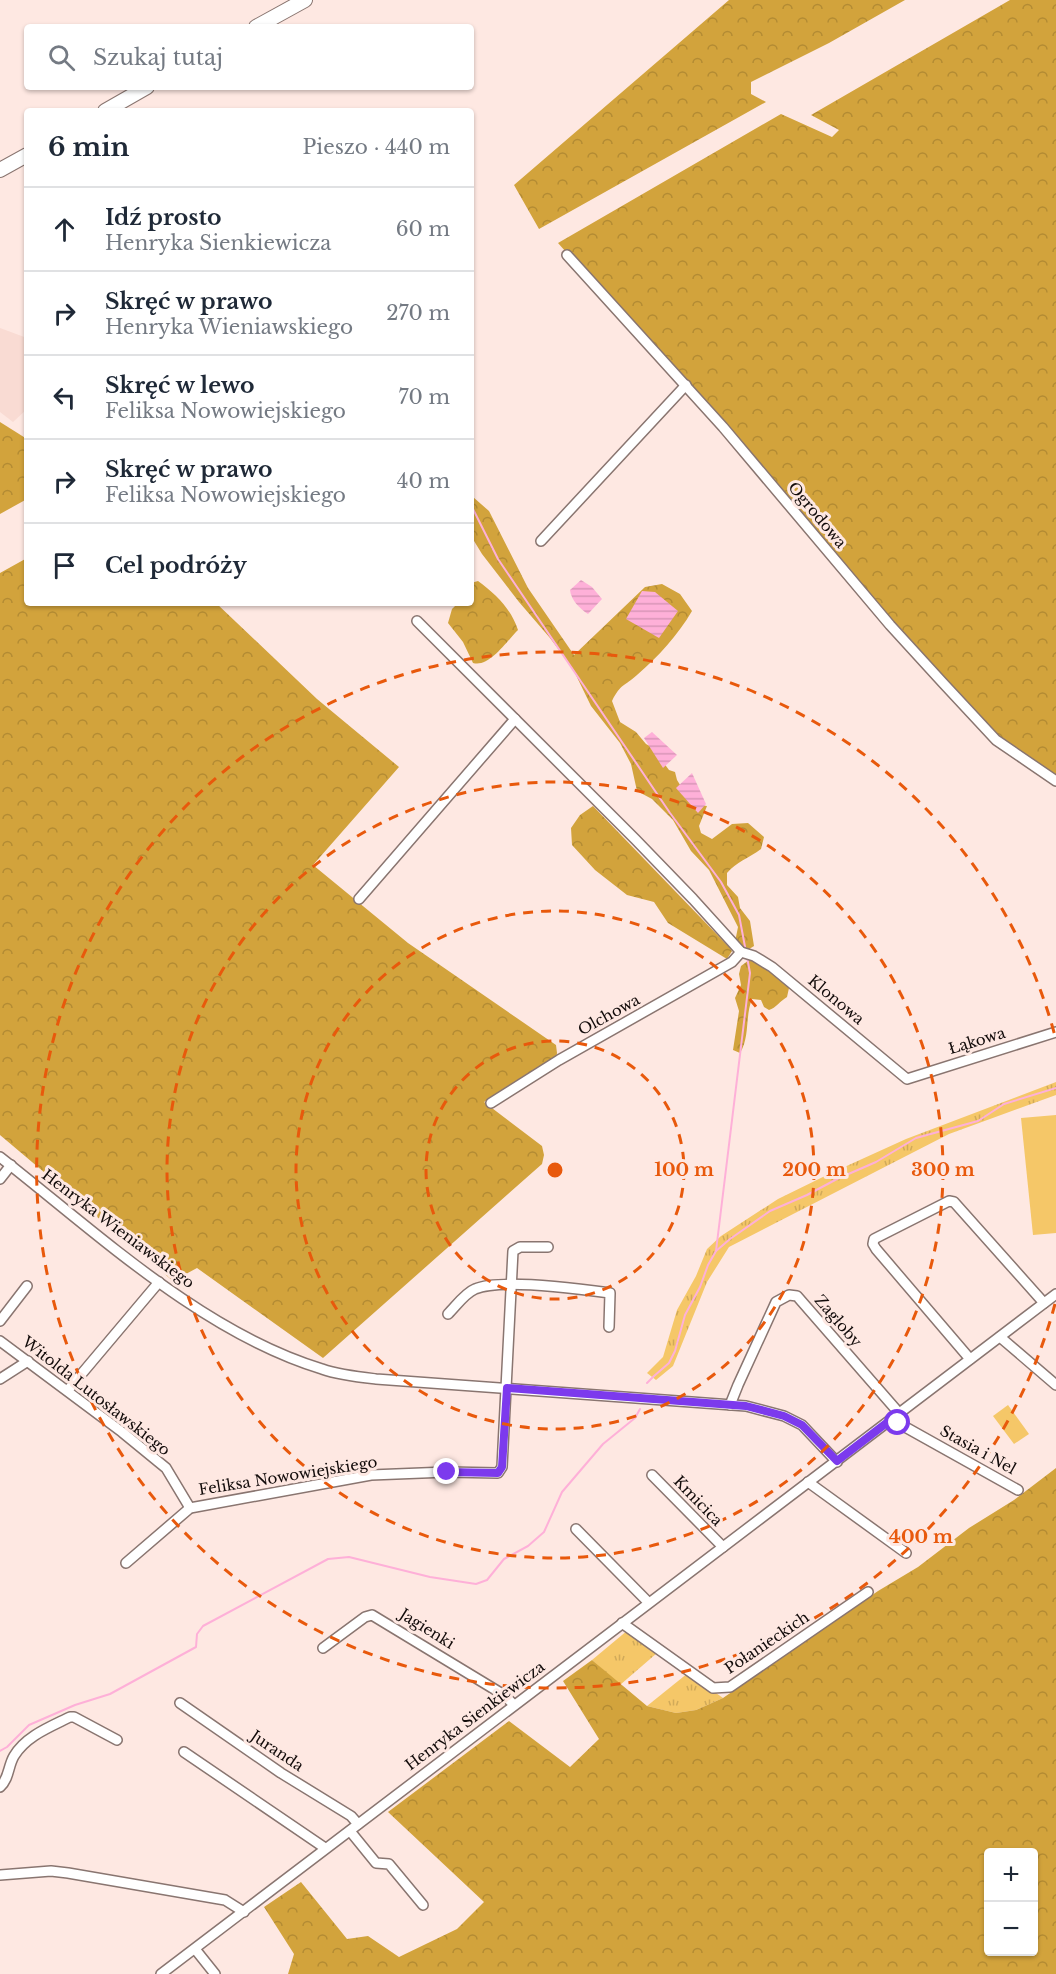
<!DOCTYPE html>
<html lang="pl">
<head>
<meta charset="utf-8">
<style>
	body { margin:0; font-family:"Libre Baskerville",serif; background:#f2f2f3; color:#1f2937 }
	.controls { position:absolute; right:18px; bottom:18px; display:grid; overflow:hidden; border-radius:6px; box-shadow:0 2px 4px #0004 }
	.controls button { width:54px; height:54px; display:grid; place-items:center; padding:0; border:0; border-bottom:2px solid #e0e1e3; background:#fff; color:#1f2937; font:30px sans-serif }
	.stop { position:absolute; width:18px; height:18px; margin:-14px; border:4px solid #7c3aed; border-radius:50%; background:#fff }
	.stop.end { background:#7c3aed; border-color:#fff; box-shadow:0 2px 6px #0008 }
	.list { margin:0; padding:0; list-style:none }
	h2 { display:flex; justify-content:space-between; align-items:center; height:78px; margin:0; padding:0 24px; font-size:26px }
	h2 small { font-size:20px; font-weight:400; color:#747a83 }
	.list li { display:grid; grid-template-columns:39px 1fr auto; gap:18px; align-items:center; box-sizing:border-box; height:84px; padding:0 24px; border-top:2px solid #e0e1e3 }
	.list b { display:block; font-size:22px; white-space:nowrap }
	.list p { margin:0; font-size:20px; white-space:nowrap; color:#747a83 }
	.list em { font-size:20px; font-style:normal; color:#747a83 }
	.icon { flex:none; width:33px; height:33px; fill:none; stroke:currentColor; stroke-width:2; stroke-linecap:round; stroke-linejoin:round }
	.map { position:relative; flex:none; width:1056px; height:1974px; overflow:hidden }
	.search { position:absolute; background:#fff; box-shadow:0 2px 4px #0004; left:24px; top:24px; width:450px; height:66px; display:flex; align-items:center; gap:15px; box-sizing:border-box; padding:0 21px; border-radius:6px; color:#747a83; font-size:22px }
	.panel { position:absolute; background:#fff; box-shadow:0 2px 4px #0004; left:24px; top:108px; width:450px; height:498px; border-radius:6px }
	.map>svg:first-child { display:block }
	.built { fill:#f9dbd3 }
	.grass { fill:url(#grass-tufts) }
	.forest { fill:url(#forest-crowns); fill-rule:evenodd }
	.park { fill:#f5c768 }
	.water { fill:url(#water-rules) }
	.lines { fill:none; stroke-linecap:round; stroke-linejoin:round }
	.stream { stroke:#feb0d8; stroke-width:2 }
	.street-casing { stroke:#897570; stroke-width:12 }
	.secondary-casing { stroke:#897570; stroke-width:16 }
	.street { stroke:#fff; stroke-width:9 }
	.secondary { stroke:#fff; stroke-width:14 }
	.route { stroke:#7c3aed; stroke-width:8 }
	.ring { fill:none; stroke:#e8590c; stroke-width:3; stroke-dasharray:10 8 }
	.labels { text-anchor:middle; stroke-width:6; stroke-linejoin:round; paint-order:stroke }
	.street-label { font-size:15px; fill:#120b0a; stroke:#fee8e2 }
	.centre { fill:#e8590c; stroke:#fee8e2; stroke-width:3 }
	.ring-label { font-size:18px; text-anchor:middle; font-weight:bold; fill:#e8590c; stroke:#fee8e2; stroke-width:6; stroke-linejoin:round; paint-order:stroke }
</style>
</head>
<body>
<div class="map">
<svg width="1056" height="1974" viewBox="0 0 1056 1974">
	<defs>
		<pattern id="grass-tufts" width="24" height="20" patternUnits="userSpaceOnUse" patternTransform="scale(1.5)"><rect width="24" height="20" fill="#f5c768"/><path d="M3 7l-1-3M5 7V3M7 7l1-3M15 17l-1-3M17 17v-4M19 17l1-3" fill="none" stroke="#d1aa59"/></pattern>
		<pattern id="forest-crowns" width="20" height="18" patternUnits="userSpaceOnUse" patternTransform="scale(1.5)"><rect width="20" height="18" fill="#d2a33c"/><path d="M2 6a3 3 0 1 1 6 0M12 15a3 3 0 1 1 6 0" fill="none" stroke="#b38b33"/></pattern>
		<pattern id="water-rules" width="6" height="5" patternUnits="userSpaceOnUse" patternTransform="scale(1.5)"><rect width="6" height="5" fill="#feb0d8"/><path d="M0 2.5h6" fill="none" stroke="#d996b8"/></pattern>
	</defs>
	<rect width="100%" height="100%" fill="#fee8e2"/>
	<polygon class="built" points="0,328 27,338 27,409 13,422 0,412"/>
	<g class="grass">
		<polygon points="1056,1082 1056,1095 949,1134 729,1247 707,1282 673,1366 656,1380 647,1373 663,1357 677,1310 696,1276 707,1249 721,1236 778,1199 829,1174 906,1139"/>
		<polygon points="628,1630 657,1653 620,1685 592,1660"/>
		<polygon points="688,1673 723,1698 696,1710 676,1713 647,1706"/>
	</g>
	<g class="forest">
		<polygon points="729,0 905,0 829,43 751,82 751,94 766,102 539,229 514,185"/>
		<polygon points="1010,0 1056,0 1056,777 999,739 859,584 558,243 781,114 832,137 839,130 811,115"/>
		<polygon points="0,422 27,439 27,499 0,514"/>
		<path d="M471,491L473,497L489,511L528,588L574,655L645,587L662,584L680,594L692,611C678,635 658,657 637,675C624,687 621,683 612,701L620,722L636,732L646,744L657,750L660,758L669,770L675,772L677,780L692,804L707,806L699,826L701,833L712,839L732,824L748,823L764,837L761,849C749,858 736,862 727,873V885L738,897L740,908L750,921L754,946L746,951L735,942L738,927L709,870L691,851L673,820L652,799L637,791L631,764L620,743L591,706L573,669L550,638L519,602L482,554L471,536Z"/>
		<polygon points="27,558 27,603 216,603 317,699 399,767 313,865 408,943 556,1045 557,1053 556,1059 484,1102 542,1146 544,1155 542,1164 323,1358 197,1268 173,1281 0,1135 0,573"/>
		<path d="M478,581C496,594 511,609 518,630C507,641 489,668 473,663L463,642L448,623L452,609L458,603H471V583Z"/>
		<polygon points="593,806 729,947 732,951 727,959 668,923 654,902 627,895 595,870 572,845 571,828 580,815"/>
		<path d="M749,960L759,962L789,988L787,997C780,1001 776,1008 769,1010L764,1007L761,1000L752,999C745,1016 750,1037 740,1053L733,1050L739,1011L735,998L741,985L739,974L741,966Z"/>
		<path d="M1056,1468V1974H288L294,1954L264,1907L301,1882L347,1939L368,1936L399,1957L457,1929L484,1902L388,1812L509,1721L570,1767L599,1739L563,1681L592,1660L647,1706L676,1713L696,1710L723,1698L878,1591L918,1567L969,1528L1014,1500ZM988,1852H1034V1952H988Z"/>
	</g>
	<g class="park">
		<polygon points="1056,1115 1056,1233 1033,1235 1021,1118"/>
		<polygon points="1008,1405 1029,1434 1014,1444 993,1416"/>
	</g>
	<g class="water">
		<path d="M581,580L592,587L602,599L588,614C580,609 571,600 570,590Z"/>
		<polygon points="642,591 655,592 678,611 659,638 626,619"/>
		<polygon points="652,732 677,755 663,768 644,738"/>
		<polygon points="692,773 706,804 698,813 676,788"/>
	</g>
	<g class="lines">
		<g class="stream">
			<polyline points="471,505 498,559 670,813 721,882 739,915 746,952"/>
			<polyline points="716,1251 750,973 747,957"/>
			<polyline points="647,1383 654,1376 669,1363 675,1351 685,1315 700,1287 708,1265 716,1251 730,1239 770,1211 807,1195 837,1179 876,1162 916,1138 978,1121 1004,1104 1056,1088"/>
			<polyline points="0,1751 7,1747 29,1725 75,1705 110,1694 196,1647 197,1634 203,1626 328,1559 349,1557 430,1577 476,1584 487,1580 504,1559 528,1546 544,1532 562,1492 603,1444 635,1418 640,1409"/>
		</g>
		<g class="street-casing">
			<g id="street">
				<polyline points="567,255 723,427 890,625 943,683 996,740 1056,781"/>
				<polyline points="541,541 686,385"/>
				<polyline points="417,621 635,839 693,899 741,952"/>
				<polyline points="359,899 515,719"/>
				<polyline points="741,952 754,956 772,967 907,1079 1056,1032"/>
				<polyline points="491,1103 559,1060 732,962 741,952"/>
				<path d="M0,1157C97,1233 203,1333 322,1369C339,1375 358,1377 376,1379L746,1406L784,1416L802,1425L837,1462"/>
				<polyline points="0,1179 11,1165"/>
				<path d="M448,1314C456,1306 465,1293 475,1289C500,1278 581,1289 610,1293L609,1327"/>
				<polyline points="0,1321 27,1286"/>
				<polyline points="1000,1337 1056,1385"/>
				<polyline points="0,1341 122,1432 166,1468 190,1508"/>
				<polyline points="970,1359 876,1249 873,1244 874,1239 949,1201 954,1202 1044,1303"/>
				<polyline points="0,1379 28,1361"/>
				<polyline points="68,1390 159,1282"/>
				<polyline points="730,1405 738,1385 776,1302 789,1295 797,1296 899,1413"/>
				<polyline points="893,1418 898,1423 1018,1490"/>
				<polyline points="652,1475 723,1547"/>
				<polyline points="808,1482 906,1553"/>
				<polyline points="576,1529 648,1602"/>
				<polyline points="126,1563 190,1508 371,1475 447,1472 498,1473 502,1467 513,1251 520,1247 548,1247"/>
				<polyline points="622,1623 713,1688 730,1687 868,1592"/>
				<polyline points="323,1648 365,1617 372,1615 504,1695 514,1705"/>
				<polyline points="180,1703 281,1773 351,1816 358,1824"/>
				<polyline points="184,1752 325,1848"/>
				<path d="M0,1787C9,1779 8,1766 14,1756C26,1736 50,1727 70,1717H74L117,1740"/>
				<polyline points="350,1831 376,1863 389,1864 423,1905"/>
				<polyline points="0,1875 51,1871 68,1873 225,1900 244,1912"/>
				<polyline points="195,1949 215,1974"/>
				<polyline points="161,1974 1056,1294"/>
			</g>
		</g>
		<g class="secondary-casing">
			<g id="secondary">
				<polyline points="256,27 305,0"/>
				<polyline points="105,111 147,87"/>
				<polyline points="0,170 27,155"/>
			</g>
		</g>
		<use href="#street" class="street"/>
		<use href="#secondary" class="secondary"/>
	</g>
	<g class="lines">
		<polyline class="route" points="447,1472 498,1473 502,1467 507,1388 746,1406 784,1416 802,1425 837,1461 893,1418 898,1423"/>
	</g>
	<g class="ring">
		<circle cx="555" cy="1170" r="129"/>
		<circle cx="555" cy="1170" r="259"/>
		<circle cx="555" cy="1170" r="388"/>
		<path d="M1055 1304A518 518 0 1 1 1055 1036"/>
	</g>
	<g class="labels">
		<g class="street-label">
			<text transform="translate(817 515) rotate(50)" y="5">Ogrodowa</text>
			<text transform="translate(836 1000) rotate(40)" y="5">Klonowa</text>
			<text transform="translate(609 1015) rotate(-29)" y="5">Olchowa</text>
			<text transform="translate(977 1041) rotate(-17)" y="5">Łąkowa</text>
			<text transform="translate(118 1229) rotate(37)" y="5">Henryka Wieniawskiego</text>
			<text transform="translate(838 1321) rotate(49)" y="5">Zagłoby</text>
			<text transform="translate(96 1396) rotate(38)" y="5">Witolda Lutosławskiego</text>
			<text transform="translate(978 1450) rotate(29)" y="5">Stasia i Nel</text>
			<text transform="translate(288 1476) rotate(-9)" y="5">Feliksa Nowowiejskiego</text>
			<text transform="translate(698 1501) rotate(46)" y="5">Kmicica</text>
			<text transform="translate(427 1629) rotate(32)" y="5">Jagienki</text>
			<text transform="translate(767 1643) rotate(-34)" y="5">Połanieckich</text>
			<text transform="translate(475 1716) rotate(-37)" y="5">Henryka Sienkiewicza</text>
			<text transform="translate(277 1751) rotate(34)" y="5">Juranda</text>
		</g>
	</g>
	<circle cx="555" cy="1170" r="9" class="centre"/>
	<g class="ring-label">
		<text x="684" y="1176">100 m</text>
		<text x="814" y="1176">200 m</text>
		<text x="943" y="1176">300 m</text>
		<text x="921" y="1543">400 m</text>
	</g>
</svg>
<div class="controls">
<button>+</button>
<button>−</button>
</div>
<div class="stop" style="left:898px;top:1423px"></div>
<div class="stop end" style="left:447px;top:1472px"></div>
<div class="search"><svg class="icon" aria-label="search" viewBox="0 0 24 24"><circle cx="10" cy="10" r="6"/><path d="M15 15l6 6"/></svg>Szukaj tutaj</div>
<section class="panel">
<h2>6 min<small>Pieszo · 440 m</small></h2>
<ul class="list">
<li><svg class="icon" aria-label="ahead" viewBox="0 0 24 24"><path d="M12 20V5M6 11l6-6 6 6"/></svg><div><b>Idź prosto</b><p>Henryka Sienkiewicza</p></div><em>60 m</em></li>
<li><svg class="icon" aria-label="right" viewBox="0 0 24 24"><path d="M7 20v-9h11M14 6l5 5-5 5"/></svg><div><b>Skręć w prawo</b><p>Henryka Wieniawskiego</p></div><em>270 m</em></li>
<li><svg class="icon" aria-label="left" viewBox="0 0 24 24"><path d="M17 20v-9H6M10 6l-5 5 5 5"/></svg><div><b>Skręć w lewo</b><p>Feliksa Nowowiejskiego</p></div><em>70 m</em></li>
<li><svg class="icon" aria-label="right" viewBox="0 0 24 24"><path d="M7 20v-9h11M14 6l5 5-5 5"/></svg><div><b>Skręć w prawo</b><p>Feliksa Nowowiejskiego</p></div><em>40 m</em></li>
<li><svg class="icon" aria-label="arrive" viewBox="0 0 24 24"><path d="M6 21V4h12l-3 4 3 4H6"/></svg><div><b>Cel podróży</b></div></li>
</ul>
</section>
</div>
</body>
</html>
